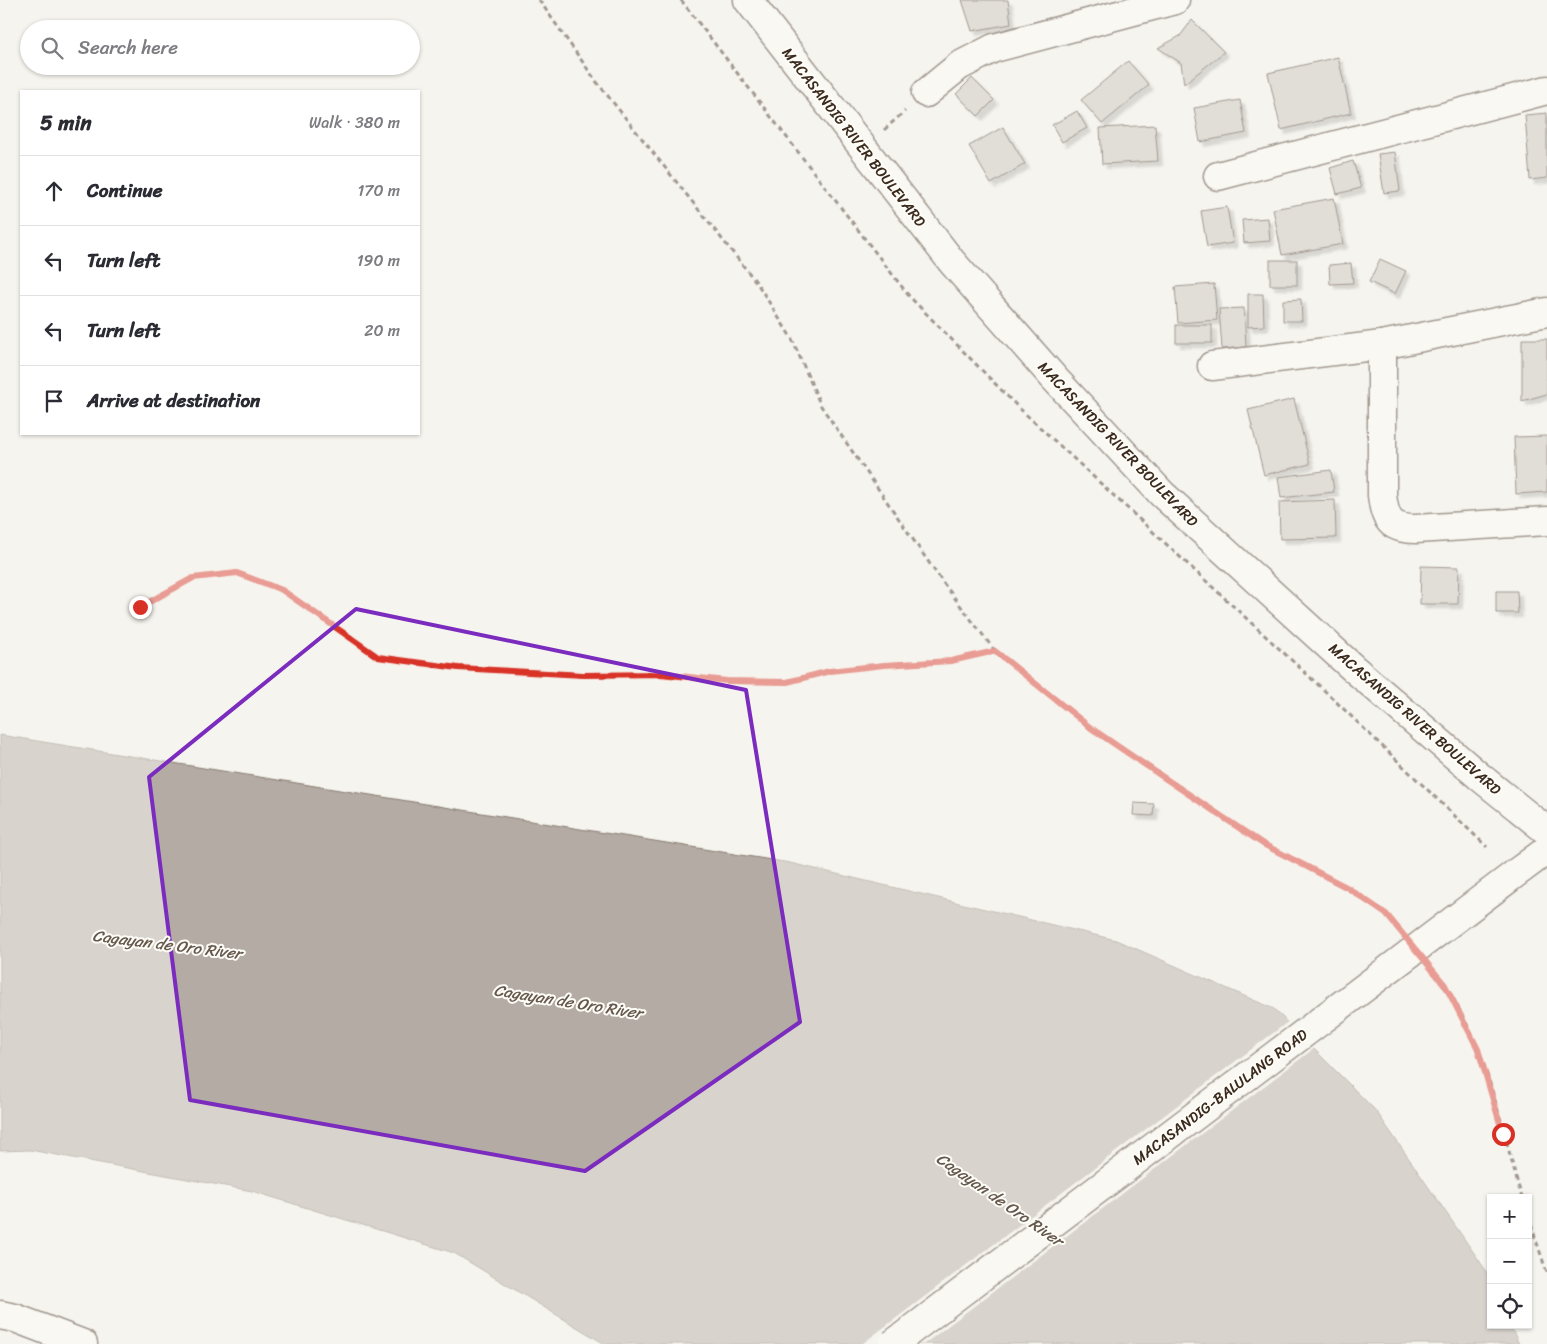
<!DOCTYPE html>
<html lang="en">
<head>
<meta charset="utf-8">
<style>
	body { margin:0; font-family:Sriracha,sans-serif; background:#f7f7f7; color:#2b2b33 }
	.controls { position:absolute; right:15px; bottom:15px; display:grid; overflow:hidden; border-radius:0px; box-shadow:0 1px 4px #0004 }
	.controls button { width:45px; height:45px; display:grid; place-items:center; padding:0; border:0; border-bottom:1px solid #e1e1e2; background:#fff; color:#2b2b33; font:25px sans-serif }
	.stop { position:absolute; width:15px; height:15px; margin:-11px; border:4px solid #d93025; border-radius:50%; background:#fff }
	.stop.end { background:#d93025; border-color:#fff; box-shadow:0 1px 5px #0008 }
	.list { margin:0; padding:0; list-style:none }
	h2 { display:flex; justify-content:space-between; align-items:center; height:65px; margin:0; padding:0 20px; font-size:21px }
	h2 small { font-size:16px; font-weight:400; color:#7c7c81 }
	.list li { display:grid; grid-template-columns:32px 1fr auto; gap:15px; align-items:center; box-sizing:border-box; height:70px; padding:0 20px; border-top:1px solid #e1e1e2 }
	.list b { display:block; font-size:19px; white-space:nowrap }
	.list em { font-size:16px; font-style:normal; color:#7c7c81 }
	.icon { flex:none; width:28px; height:28px; fill:none; stroke:currentColor; stroke-width:2; stroke-linecap:round; stroke-linejoin:round }
	.map { position:relative; flex:none; width:1547px; height:1344px; overflow:hidden }
	.search { position:absolute; background:#fff; box-shadow:0 1px 4px #0004; left:20px; top:20px; width:400px; height:55px; display:flex; align-items:center; gap:12px; box-sizing:border-box; padding:0 18px; border-radius:28px; color:#7c7c81; font-size:19px }
	.panel { position:absolute; background:#fff; box-shadow:0 1px 4px #0004; left:20px; top:90px; width:400px; height:345px; border-radius:0px }
	.map>svg:first-child { display:block }
	.water { fill:#b4aca4; stroke:#84786e }
	.pier { fill:#f5f4ee }
	.building { fill:#c7c1bb; stroke:#3b2a1e; filter:url(#shadow) }
	.lines { fill:none; stroke-linecap:round; stroke-linejoin:round }
	.minor-casing { stroke:#3b2a1e; stroke-width:31 }
	.path { stroke:#3b2a1e; stroke-width:3; stroke-dasharray:5 4; stroke-linecap:butt }
	.minor { stroke:#fdfcf7; stroke-width:28 }
	.minor-bridge-casing { stroke:#3b2a1e; stroke-width:31; stroke-linecap:butt }
	.minor-bridge { stroke:#fdfcf7; stroke-width:28 }
	.route { stroke:#d93025; stroke-width:6 }
	.marked { fill:none; stroke:#7b2cbf; stroke-width:4; stroke-linejoin:round }
	.labels { text-anchor:middle; stroke-width:4; stroke-linejoin:round; paint-order:stroke }
	.street-label { font-size:15px; fill:#3b2a1e; stroke:#fdfcf7 }
	.water-label { font-size:16px; font-style:italic; fill:#65584d; stroke:#fdfcf7 }
</style>
</head>
<body>
<div class="map">
<svg width="1547" height="1344" viewBox="0 0 1547 1344">
	<defs>
		<filter id="shadow"><feDropShadow dx="4.5" dy="4.5" stdDeviation="1" flood-color="#0004"/></filter>
	</defs>
	<rect width="100%" height="100%" fill="#f5f4ee"/>
	<filter id="ink" filterUnits="userSpaceOnUse"><feTurbulence type="fractalNoise" baseFrequency=".02" numOctaves="2"/><feDisplacementMap in="SourceGraphic" scale="10" xChannelSelector="R" yChannelSelector="G"/><feConvolveMatrix kernelMatrix="1 2 1 2 8 2 1 2 1" color-interpolation-filters="sRGB"/></filter>
	<g filter="url(#ink)">
		<polygon class="water" points="0,735 790,863 1116,940 1274,1009 1376,1111 1485,1269 1491,1282 1491,1325 1510,1325 1519,1344 605,1344 454,1253 252,1191 30,1150 0,1151"/>
		<polygon class="pier" points="1289,1021 1316,1047 924,1344 862,1344"/>
		<g class="building">
			<polygon points="962,0 1008,0 1011,24 972,31"/>
			<polygon points="1192,20 1224,52 1184,84 1181,63 1158,48 1180,36"/>
			<polygon points="1338,57 1351,113 1281,130 1268,73"/>
			<polygon points="1128,61 1149,85 1102,124 1081,100"/>
			<polygon points="972,78 994,100 978,116 956,94"/>
			<polygon points="1240,100 1246,133 1200,142 1194,108"/>
			<polygon points="1077,111 1087,128 1062,142 1052,125"/>
			<polygon points="1547,113 1547,178 1530,180 1525,115"/>
			<polygon points="1155,125 1158,161 1102,164 1100,128"/>
			<polygon points="1003,127 1025,164 991,184 969,146"/>
			<polygon points="1395,152 1400,191 1384,193 1378,154"/>
			<polygon points="1353,161 1361,188 1337,194 1330,168"/>
			<polygon points="1334,198 1343,244 1282,255 1273,209"/>
			<polygon points="1227,207 1233,243 1207,247 1201,211"/>
			<polygon points="1268,218 1270,241 1244,243 1242,220"/>
			<polygon points="1380,259 1406,271 1395,294 1369,282"/>
			<rect x="1270" y="260" width="27" height="25"/>
			<polygon points="1351,263 1353,283 1330,284 1329,265"/>
			<polygon points="1214,284 1217,320 1178,323 1175,287"/>
			<polygon points="1248,294 1263,294 1264,326 1248,327"/>
			<polygon points="1301,299 1302,321 1283,321 1283,300"/>
			<polygon points="1244,308 1246,347 1222,349 1219,309"/>
			<rect x="1176" y="325" width="36" height="18"/>
			<polygon points="1522,339 1547,339 1547,394 1522,401"/>
			<polygon points="1294,399 1310,464 1264,475 1248,410"/>
			<polygon points="1547,436 1547,492 1516,494 1514,437"/>
			<polygon points="1331,470 1334,492 1281,498 1278,477"/>
			<polygon points="1335,500 1336,538 1280,539 1279,502"/>
			<polygon points="1421,566 1459,567 1458,604 1420,604"/>
			<polygon points="1496,591 1517,591 1518,613 1496,613"/>
			<polygon points="1134,803 1154,804 1153,816 1133,815"/>
		</g>
		<g class="lines">
			<g class="minor-casing">
				<g id="minor">
					<polyline points="748,0 952,262 1054,378 1162,494 1353,668 1480,777 1547,831"/>
					<polyline points="926,93 959,66 994,48 1175,0"/>
					<polyline points="1218,176 1547,90"/>
					<path d="M1382,345V495C1385,520 1390,529 1416,529L1547,521"/>
					<polyline points="1212,366 1382,345 1547,312"/>
					<polyline points="1520,870 1547,850"/>
					<polyline points="0,1315 15,1318 83,1344"/>
				</g>
			</g>
			<g class="path">
				<polyline points="539,0 596,81 757,283 792,339 821,406 941,580 995,651 1091,728 1263,844 1348,888 1386,914 1398,929"/>
				<polyline points="681,0 909,296 1018,407 1326,692 1487,847"/>
				<polyline points="884,130 905,111"/>
				<polyline points="140,607 193,578 237,573 282,590 378,657 458,668 583,675 661,674 727,681 787,682 830,671 884,665 951,661 995,651"/>
				<path d="M1432,970C1485,1034 1499,1121 1522,1198"/>
				<polyline points="1528,1216 1547,1273"/>
			</g>
			<use href="#minor" class="minor"/>
			<g class="minor-bridge-casing">
				<polyline id="minor-bridge" points="893,1344 1520,870"/>
			</g>
			<use href="#minor-bridge" class="minor-bridge"/>
		</g>
	</g>
	<g class="lines" filter="url(#ink)">
		<polyline class="route" points="140,607 193,578 237,573 282,590 378,657 458,668 583,675 661,674 727,681 787,682 830,671 884,665 951,661 995,651 1091,728 1160,775 1263,844 1348,888 1386,914 1445,985 1478,1049 1503,1134"/>
	</g>
	<path d="M0 0H1547V1344H0ZM356,609L746,690L800,1022L585,1171L190,1100L149,777Z" fill="#f5f4ee" fill-opacity=".55" fill-rule="evenodd"/>
	<path class="marked" d="M356,609L746,690L800,1022L585,1171L190,1100L149,777Z"/>
	<g class="labels">
		<g class="street-label">
			<text transform="translate(854 137) rotate(52)" y="5">MACASANDIG RIVER BOULEVARD</text>
			<text transform="translate(1118 444) rotate(46)" y="5">MACASANDIG RIVER BOULEVARD</text>
			<text transform="translate(1415 719) rotate(41)" y="5">MACASANDIG RIVER BOULEVARD</text>
			<text transform="translate(1220 1097) rotate(-37)" y="5">MACASANDIG-BALULANG ROAD</text>
		</g>
		<g class="water-label">
			<text transform="translate(167 944) rotate(7)" y="6">Cagayan de Oro River</text>
			<text transform="translate(568 1001) rotate(9)" y="6">Cagayan de Oro River</text>
			<text transform="translate(1000 1199) rotate(35)" y="6">Cagayan de Oro River</text>
		</g>
	</g>
</svg>
<div class="controls">
<button>+</button>
<button>−</button>
<button><svg class="icon" aria-label="locate" viewBox="0 0 24 24"><circle cx="12" cy="12" r="6"/><path d="M12 2v4M12 18v4M2 12h4M18 12h4"/></svg></button>
</div>
<div class="stop" style="left:1503px;top:1134px"></div>
<div class="stop end" style="left:140px;top:607px"></div>
<div class="search"><svg class="icon" aria-label="search" viewBox="0 0 24 24"><circle cx="10" cy="10" r="6"/><path d="M15 15l6 6"/></svg>Search here</div>
<section class="panel">
<h2>5 min<small>Walk · 380 m</small></h2>
<ul class="list">
<li><svg class="icon" aria-label="ahead" viewBox="0 0 24 24"><path d="M12 20V5M6 11l6-6 6 6"/></svg><div><b>Continue</b></div><em>170 m</em></li>
<li><svg class="icon" aria-label="left" viewBox="0 0 24 24"><path d="M17 20v-9H6M10 6l-5 5 5 5"/></svg><div><b>Turn left</b></div><em>190 m</em></li>
<li><svg class="icon" aria-label="left" viewBox="0 0 24 24"><path d="M17 20v-9H6M10 6l-5 5 5 5"/></svg><div><b>Turn left</b></div><em>20 m</em></li>
<li><svg class="icon" aria-label="arrive" viewBox="0 0 24 24"><path d="M6 21V4h12l-3 4 3 4H6"/></svg><div><b>Arrive at destination</b></div></li>
</ul>
</section>
</div>
</body>
</html>
